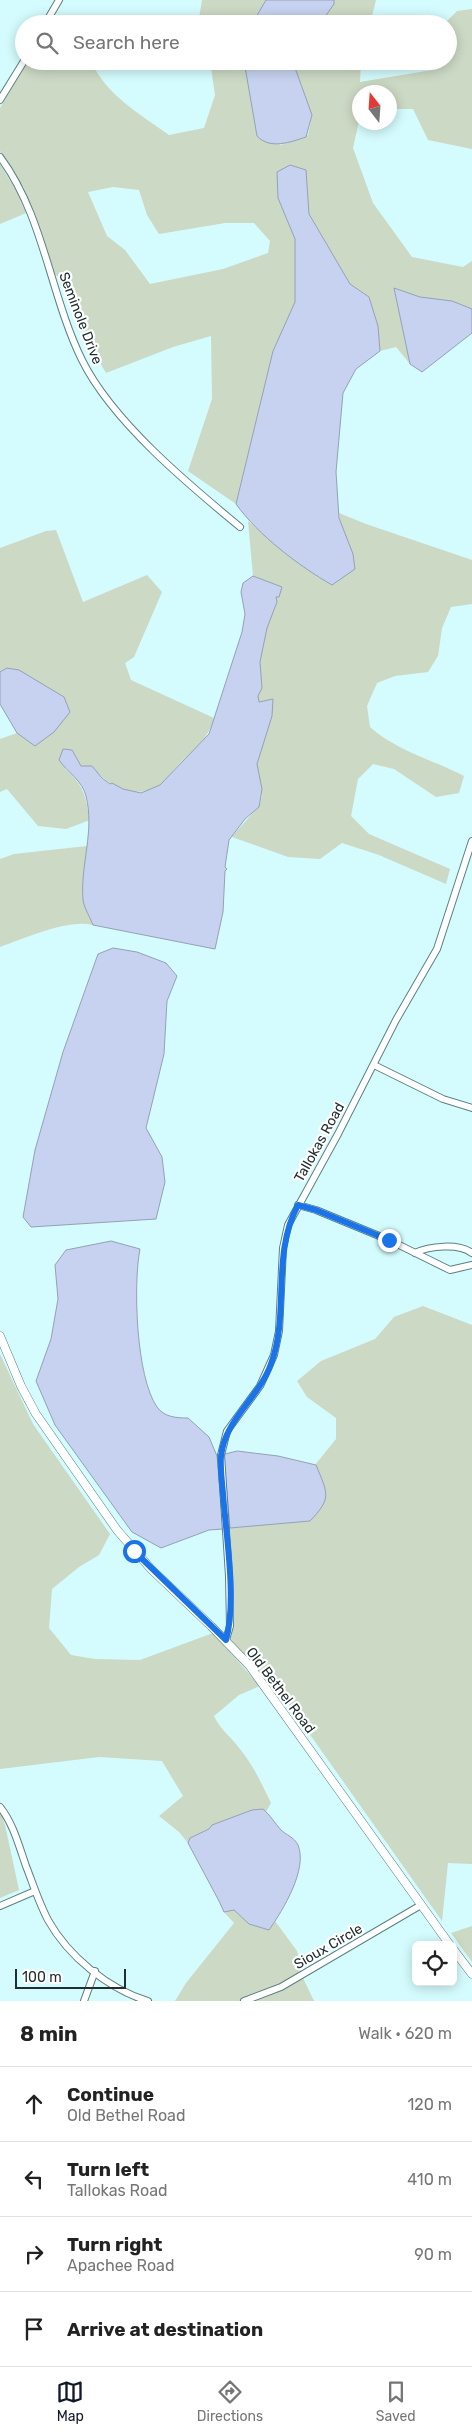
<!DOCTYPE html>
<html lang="en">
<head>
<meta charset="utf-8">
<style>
	body { margin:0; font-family:Rubik,sans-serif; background:#f2f2f2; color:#222 }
	.controls { position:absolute; right:15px; bottom:15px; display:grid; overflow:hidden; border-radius:8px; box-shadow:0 2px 12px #0003 }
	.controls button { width:45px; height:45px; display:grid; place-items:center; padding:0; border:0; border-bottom:1px solid #e0e0e0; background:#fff; color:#222; font:25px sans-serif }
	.compass { position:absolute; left:352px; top:85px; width:45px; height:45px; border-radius:50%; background:#fff; box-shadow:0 2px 12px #0003; rotate:343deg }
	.scale { position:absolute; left:15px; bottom:12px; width:111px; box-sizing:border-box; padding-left:5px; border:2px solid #202f30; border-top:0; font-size:14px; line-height:18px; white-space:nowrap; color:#202f30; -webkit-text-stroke:4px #fff; paint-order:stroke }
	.stop { position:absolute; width:15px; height:15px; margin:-11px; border:4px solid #1a73e8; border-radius:50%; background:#fff }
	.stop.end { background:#1a73e8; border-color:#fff; box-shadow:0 1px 5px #0008 }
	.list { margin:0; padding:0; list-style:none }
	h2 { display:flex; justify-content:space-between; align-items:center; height:65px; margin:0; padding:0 20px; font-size:21px }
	h2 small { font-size:16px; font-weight:400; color:#767676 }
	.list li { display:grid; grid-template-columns:32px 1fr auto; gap:15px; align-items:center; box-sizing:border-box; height:75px; padding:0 20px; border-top:1px solid #e0e0e0 }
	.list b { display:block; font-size:19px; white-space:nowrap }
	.list p { margin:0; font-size:16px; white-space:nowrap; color:#767676 }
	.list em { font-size:16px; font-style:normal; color:#767676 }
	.icon { flex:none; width:28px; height:28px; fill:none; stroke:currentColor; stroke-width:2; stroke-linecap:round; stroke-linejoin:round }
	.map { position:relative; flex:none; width:472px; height:2001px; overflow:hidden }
	.search { position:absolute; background:#fff; box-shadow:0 2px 12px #0003; left:15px; right:15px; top:15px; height:55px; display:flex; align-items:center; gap:12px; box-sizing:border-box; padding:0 18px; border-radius:28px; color:#767676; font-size:19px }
	.sheet { height:365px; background:#fff }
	nav { display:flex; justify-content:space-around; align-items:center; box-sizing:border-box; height:70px; border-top:1px solid #e0e0e0; background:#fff; font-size:14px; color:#767676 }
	nav a { display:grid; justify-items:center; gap:2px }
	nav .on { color:#111827 }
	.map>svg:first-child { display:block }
	.green { fill:#ccd9c4; fill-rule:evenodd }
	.water { fill:#c6d2ef; stroke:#94a1b6 }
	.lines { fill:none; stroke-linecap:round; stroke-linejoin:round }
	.minor-casing { stroke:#5c8082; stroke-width:8 }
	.tertiary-casing { stroke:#5c8082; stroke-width:9 }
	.minor { stroke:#fff; stroke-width:6 }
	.tertiary { stroke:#fff; stroke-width:8 }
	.route { stroke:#1a73e8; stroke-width:6 }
	.labels { text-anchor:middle; stroke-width:4.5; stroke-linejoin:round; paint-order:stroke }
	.street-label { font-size:14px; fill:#202f30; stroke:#fff }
</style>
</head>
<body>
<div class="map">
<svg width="472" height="2001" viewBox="0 0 472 2001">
	<rect width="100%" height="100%" fill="#d4fbfd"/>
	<g class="green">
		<polygon points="202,0 266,0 252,24 198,24"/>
		<polygon points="334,0 376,0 370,24 320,24 334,4"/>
		<path d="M472,9V149L428,140L413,109H390V92H360L359,121L353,148L373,203L412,257L463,267L472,261V309L452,301L420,297L394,288L410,364L396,347L380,351L378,326L369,297L350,284L309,214L306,170L290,165L278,198L295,238V302L273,351L236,504L188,471L212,399L211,336L173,347L106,373L91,347L60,279L54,273L24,188L0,151V108L28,61H91C105,94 141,115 169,135L204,128L215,95L210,61H244L257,136L281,145L308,135L312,115L294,64L296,61H361L360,82L438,69L437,61H448V24H444L457,11ZM113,187L139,190L147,215L159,234L225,223H254L270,241L268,253L223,269L150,284L125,250L107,236L88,192Z"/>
		<polygon points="0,164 17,192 26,213 0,224"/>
		<path d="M339,513L366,524L472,560V604L451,607L442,628L438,656L428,672L395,676L377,683L367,706L370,727C395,750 433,760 464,776L459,793L436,797L394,769L373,764L358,779L351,816L369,834L450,869L446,884L379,855L342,843L320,859L288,857L232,837C236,831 258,808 259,805C266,790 256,778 257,763C260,741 271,722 272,699L259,702L257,696L262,687L260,662L267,628L277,602L276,596L282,587L253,576L248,521L315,575L332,585L346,574Z"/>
		<path d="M56,530L83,602L147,575L162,592L134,657L125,663L131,680L214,718C208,739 196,748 180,763C173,770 167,781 159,786C135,800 108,787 92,766H81L72,750L65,769C85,786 85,796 90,820L66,829L38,826L7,789L0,792V739L17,733L35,746L7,668L0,672V548L46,531Z"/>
		<path d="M87,846L83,902L93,925C67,919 26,938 0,947V859L14,854Z"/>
		<polygon points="423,1306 472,1325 472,1864 448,1863 442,1921 272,1681 267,1683 230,1640 234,1626 230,1528 310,1521 316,1465 315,1465 336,1439 336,1418 307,1397 297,1381 321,1361 375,1339 394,1317"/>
		<path d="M0,1354L33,1424L110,1534L99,1555L79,1567L52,1589L49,1628L71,1655L95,1659L140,1660L213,1633L260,1686L239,1695L214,1716C220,1729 231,1737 240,1749C253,1765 262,1784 271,1803L266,1812L263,1809L252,1810L212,1825L209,1829L190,1838L188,1843L179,1832L159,1816L183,1796L162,1761L99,1757L0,1769Z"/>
		<polygon points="0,1811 5,1825 19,1890 0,1898"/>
		<polygon points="234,1910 249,1924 269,1930 275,1921 297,1951 303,1978 314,2001 175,2001 186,1983 234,1923 224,1912"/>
		<polygon points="472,1926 472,1962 451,1933"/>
	</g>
	<g class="water">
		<polygon points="266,0 334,0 334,4 320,24 252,24"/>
		<path d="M244,61H296L294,65L312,115L306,137C291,142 270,150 257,136Z"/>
		<path d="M290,165L306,170L309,214L350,284L369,297L378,326L380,351L356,369L343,393L336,472L339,518L353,554L355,569L332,585C299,566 258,535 236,504L273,351L295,302V239L278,198L277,172Z"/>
		<polygon points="394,288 420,297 452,301 472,309 472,333 422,372 410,364"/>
		<path d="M253,576L282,587L279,597H276L277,602L267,628L260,662L262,688L258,696L259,702L273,699L272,716L257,764L262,789L259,807L245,819L229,840L225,867L227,869L225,871L223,912L215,949L93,925C90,917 84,908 83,900C80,865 95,831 86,796C82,780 68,773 59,760L63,749L72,750L81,766H92L102,778L110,784L112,783L123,789L141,793L160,785L209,734L242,632L245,614L241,592L243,583Z"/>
		<polygon points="7,668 19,670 64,697 70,712 54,732 35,746 17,733 0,704 0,672"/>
		<polygon points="113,948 137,952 166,963 177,976 167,1001 164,1054 146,1128 162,1157 165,1182 156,1219 31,1227 23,1217 35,1150 63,1052 98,954"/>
		<path d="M111,1241L140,1249C133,1284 136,1377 157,1407C164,1417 176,1418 188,1418L209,1437L217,1456L223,1529L209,1530L161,1548L132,1532L55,1425L36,1381L51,1339L58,1299L55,1265L66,1250Z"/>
		<path d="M237,1451L278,1456L316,1465C328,1494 332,1498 310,1521L230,1528L224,1459L225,1454Z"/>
		<path d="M263,1809C271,1816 274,1822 281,1830C286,1835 294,1837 298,1845C308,1869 283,1910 269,1930L249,1924L234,1910L224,1912L219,1901L188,1843L190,1838L209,1829L212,1825L252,1810Z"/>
	</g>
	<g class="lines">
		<g class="minor-casing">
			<g id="minor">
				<polyline points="45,24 59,0"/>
				<polyline points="0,100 24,61"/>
				<path d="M0,157C44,216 50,295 82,360C112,421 188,484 240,527"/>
				<polyline points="374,1065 443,1099 472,1108"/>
				<polyline points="298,1205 316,1210 389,1240 450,1270 472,1265"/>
				<path d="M415,1253C429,1246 459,1243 472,1253"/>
				<polyline points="226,1640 230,1626 229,1576 221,1455 227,1431 260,1386 274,1355 279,1331 283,1248 288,1225 338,1134 396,1020 437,949 472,841"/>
				<path d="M0,1807C13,1823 19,1846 26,1866C33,1884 39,1903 48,1920C68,1956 108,1989 148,2001"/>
				<polyline points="0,1906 35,1891"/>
				<polyline points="84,2001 95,1971"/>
				<polyline points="244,2001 281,1987 421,1905"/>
			</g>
		</g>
		<g class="tertiary-casing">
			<g id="tertiary">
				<polyline points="0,1336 21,1386 36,1414 117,1530 151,1569 211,1626 249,1665 450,1945"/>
				<polyline points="453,1949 472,1974"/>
			</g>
		</g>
		<use href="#minor" class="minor"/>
		<use href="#tertiary" class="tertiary"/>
	</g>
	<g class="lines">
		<path class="route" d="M134,1551L226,1640C237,1601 226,1535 223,1494C222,1481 220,1468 221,1456C225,1419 259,1398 271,1364C290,1313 271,1255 298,1205L316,1210L389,1240"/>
	</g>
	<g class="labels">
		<g class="street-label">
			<text transform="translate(81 318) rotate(69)" y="5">Seminole Drive</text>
			<text transform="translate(319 1142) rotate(-61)" y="5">Tallokas Road</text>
			<text transform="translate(281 1690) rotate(53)" y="5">Old Bethel Road</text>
			<text transform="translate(328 1946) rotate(-30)" y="5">Sioux Circle</text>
		</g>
	</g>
</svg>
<div class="controls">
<button><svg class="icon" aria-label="locate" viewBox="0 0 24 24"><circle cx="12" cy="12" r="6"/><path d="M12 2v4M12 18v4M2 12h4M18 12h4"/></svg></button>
</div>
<svg class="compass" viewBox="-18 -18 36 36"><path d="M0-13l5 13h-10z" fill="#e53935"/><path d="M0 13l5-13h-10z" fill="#767676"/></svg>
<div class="scale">100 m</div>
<div class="stop" style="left:134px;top:1551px"></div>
<div class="stop end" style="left:389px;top:1240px"></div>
<div class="search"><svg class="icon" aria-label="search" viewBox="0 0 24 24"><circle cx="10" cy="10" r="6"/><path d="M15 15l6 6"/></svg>Search here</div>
</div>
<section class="sheet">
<h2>8 min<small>Walk · 620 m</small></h2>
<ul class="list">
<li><svg class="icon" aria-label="ahead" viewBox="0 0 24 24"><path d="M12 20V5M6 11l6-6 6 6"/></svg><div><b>Continue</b><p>Old Bethel Road</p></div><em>120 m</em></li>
<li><svg class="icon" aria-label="left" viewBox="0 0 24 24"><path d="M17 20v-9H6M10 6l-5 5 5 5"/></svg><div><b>Turn left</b><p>Tallokas Road</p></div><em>410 m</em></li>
<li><svg class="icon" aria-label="right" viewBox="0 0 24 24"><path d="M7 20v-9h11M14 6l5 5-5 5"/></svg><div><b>Turn right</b><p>Apachee Road</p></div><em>90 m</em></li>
<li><svg class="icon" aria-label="arrive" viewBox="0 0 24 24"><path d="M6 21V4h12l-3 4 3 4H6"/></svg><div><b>Arrive at destination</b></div></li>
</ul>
</section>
<nav>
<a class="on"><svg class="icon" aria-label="map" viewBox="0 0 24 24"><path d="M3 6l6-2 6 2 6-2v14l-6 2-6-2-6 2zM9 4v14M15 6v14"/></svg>Map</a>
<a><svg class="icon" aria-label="directions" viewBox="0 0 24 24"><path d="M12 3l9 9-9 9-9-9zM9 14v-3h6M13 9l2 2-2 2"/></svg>Directions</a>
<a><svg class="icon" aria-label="saved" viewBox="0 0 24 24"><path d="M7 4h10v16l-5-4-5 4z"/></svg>Saved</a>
</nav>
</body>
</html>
